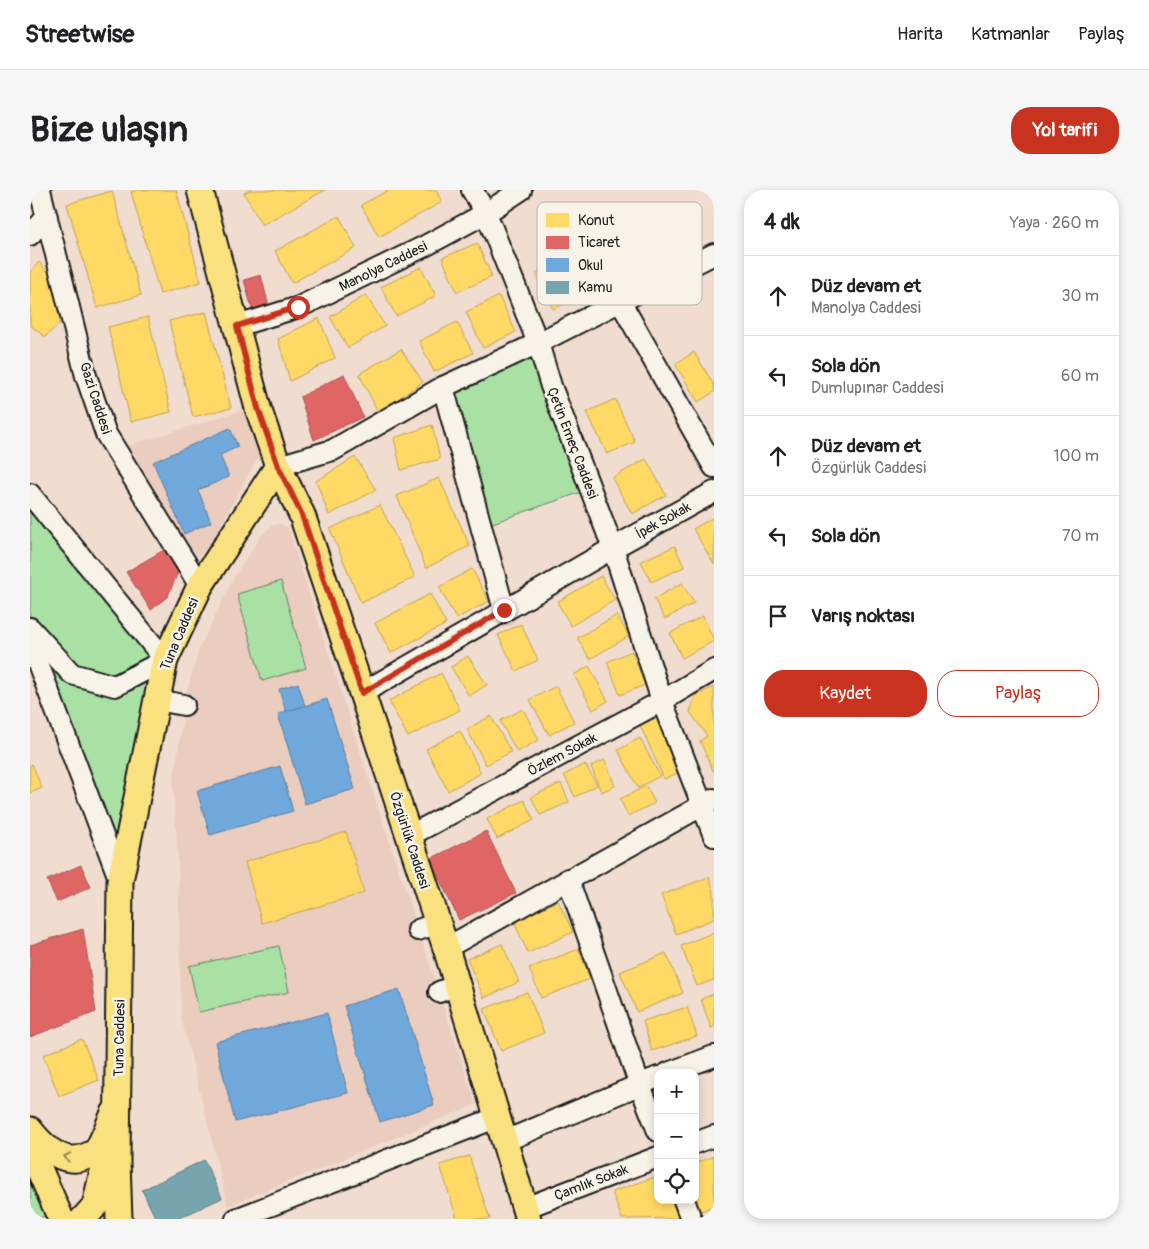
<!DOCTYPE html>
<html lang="tr">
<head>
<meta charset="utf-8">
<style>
	body { margin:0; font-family:Pangolin,sans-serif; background:#f6f6f6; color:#202124 }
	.controls { position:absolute; right:15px; bottom:15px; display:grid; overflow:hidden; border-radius:10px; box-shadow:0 2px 8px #0003 }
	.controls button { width:45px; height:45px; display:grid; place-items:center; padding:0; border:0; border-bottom:1px solid #e0e0e0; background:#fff; color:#202124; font:25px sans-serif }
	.stop { position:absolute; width:15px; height:15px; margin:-11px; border:4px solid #c8321e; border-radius:50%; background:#fff }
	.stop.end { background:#c8321e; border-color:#fff; box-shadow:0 1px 5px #0008 }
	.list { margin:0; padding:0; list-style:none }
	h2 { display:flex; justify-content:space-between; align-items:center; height:65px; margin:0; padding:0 20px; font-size:21px }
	h2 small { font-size:16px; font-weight:400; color:#757577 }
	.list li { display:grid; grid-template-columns:32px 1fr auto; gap:15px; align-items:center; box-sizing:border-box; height:80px; padding:0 20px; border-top:1px solid #e0e0e0 }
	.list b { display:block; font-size:19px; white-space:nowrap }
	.list p { margin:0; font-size:16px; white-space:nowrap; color:#757577 }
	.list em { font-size:16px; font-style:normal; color:#757577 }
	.actions { display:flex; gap:10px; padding:15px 20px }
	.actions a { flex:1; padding:11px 0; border:1px solid #c8321e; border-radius:20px; text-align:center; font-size:18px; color:#c8321e }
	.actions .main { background:#c8321e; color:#fff }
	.icon { flex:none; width:28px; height:28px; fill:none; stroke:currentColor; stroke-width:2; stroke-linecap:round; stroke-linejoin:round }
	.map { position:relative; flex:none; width:684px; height:1029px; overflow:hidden; border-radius:20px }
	header { display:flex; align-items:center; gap:30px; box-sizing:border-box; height:70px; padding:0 25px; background:#fff; border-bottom:1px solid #e0e0e0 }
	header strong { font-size:24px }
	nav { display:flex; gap:28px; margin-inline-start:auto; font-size:18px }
	.intro { display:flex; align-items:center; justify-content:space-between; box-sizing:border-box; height:120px; padding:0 30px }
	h1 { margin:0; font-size:35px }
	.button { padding:12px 22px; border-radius:20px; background:#c8321e; color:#fff; font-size:18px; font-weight:700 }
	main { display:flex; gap:30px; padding:0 30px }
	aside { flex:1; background:#fff; border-radius:20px; box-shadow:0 2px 8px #0003 }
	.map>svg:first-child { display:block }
	.built { fill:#ebcdbf }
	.green { fill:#a9e1a5; stroke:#627e60 }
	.homes { fill:#ffd966; stroke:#bba050 }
	.shops { fill:#e06666; stroke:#a55050 }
	.schools { fill:#6fa8dc; stroke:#567ea2 }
	.public { fill:#76a5af; stroke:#5b7c83 }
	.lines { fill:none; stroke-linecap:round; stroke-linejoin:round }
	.minor-casing { stroke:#1c1c1c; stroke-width:24 }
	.major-casing { stroke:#1c1c1c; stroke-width:29 }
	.minor { stroke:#f7f3e8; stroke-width:20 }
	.major { stroke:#fae180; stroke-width:25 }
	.oneway { stroke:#968853 }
	.route { stroke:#c8321e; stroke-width:6 }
	.labels { text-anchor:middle; stroke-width:5; stroke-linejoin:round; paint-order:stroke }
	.street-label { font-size:14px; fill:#1c1c1c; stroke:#f7f3e8 }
	.key { fill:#f7f3e8; stroke:#b5b2ab; stroke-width:1 }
	.key-label { font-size:14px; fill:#1c1c1c }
</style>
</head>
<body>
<header>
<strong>Streetwise</strong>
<nav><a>Harita</a><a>Katmanlar</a><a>Paylaş</a></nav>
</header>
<div class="intro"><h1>Bize ulaşın</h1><a class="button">Yol tarifi</a></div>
<main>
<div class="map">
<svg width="684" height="1029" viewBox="0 0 684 1029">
	<rect width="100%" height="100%" fill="#f0ddd0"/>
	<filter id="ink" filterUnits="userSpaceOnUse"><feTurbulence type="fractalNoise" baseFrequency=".02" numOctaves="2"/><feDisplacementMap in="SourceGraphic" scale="10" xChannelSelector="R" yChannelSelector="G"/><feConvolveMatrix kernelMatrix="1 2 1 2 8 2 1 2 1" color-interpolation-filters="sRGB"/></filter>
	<g filter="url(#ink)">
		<g class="built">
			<polygon points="216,219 230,264 177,360 161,370 94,257"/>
			<polygon points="250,333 258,337 345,608 446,915 198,1016 151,827 148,672 143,593 157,501 169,459 203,389 230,347 242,336"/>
		</g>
		<g class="green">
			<polygon points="508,153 560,299 451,337 413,197"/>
			<polygon points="0,304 135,470 90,691 0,452"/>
			<polygon points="251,391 276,478 232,491 207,404"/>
			<polygon points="249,756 259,802 169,822 159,776"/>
			<polygon points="0,985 17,1025 8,1029 0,1029"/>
		</g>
		<g class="homes">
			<polygon points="108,0 146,0 171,92 130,104 101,2"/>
			<polygon points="220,0 295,0 232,35 214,3"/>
			<polygon points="359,0 406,0 412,12 349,47 331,15"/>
			<polygon points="82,1 111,105 67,118 37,14"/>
			<polygon points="309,26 326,58 262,93 245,61"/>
			<polygon points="447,53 462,87 427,102 412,68"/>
			<polygon points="531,71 548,108 523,119 506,83"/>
			<polygon points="9,72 30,96 29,134 15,147 0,135 0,82"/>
			<polygon points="391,77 406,106 366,126 351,97"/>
			<polygon points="336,105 355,136 318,158 300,127"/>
			<polygon points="469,106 486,142 453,158 436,122"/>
			<polygon points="176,122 201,218 163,227 139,131"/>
			<polygon points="118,127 141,222 101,232 78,137"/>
			<polygon points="289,128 305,168 260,191 248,149"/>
			<polygon points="427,132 443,163 404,182 389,151"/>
			<polygon points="371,159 393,192 348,222 329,184"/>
			<polygon points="664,162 684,195 684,202 668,212 645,174"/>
			<polygon points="585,209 605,252 577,264 557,222"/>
			<polygon points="402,235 410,269 371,280 364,248"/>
			<polygon points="325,267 346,300 299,325 286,291"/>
			<polygon points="616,269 636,305 602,324 582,288"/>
			<polygon points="409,288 440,356 396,378 367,306"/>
			<polygon points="350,315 385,387 331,413 300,339"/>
			<polygon points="682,328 684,331 684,374 663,339"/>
			<polygon points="645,356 654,377 621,392 611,371"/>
			<polygon points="442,379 459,411 426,429 409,397"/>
			<polygon points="571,386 585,410 541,436 527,412"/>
			<polygon points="652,393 664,413 635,429 624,409"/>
			<polygon points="400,404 416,434 361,463 345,433"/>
			<polygon points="587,425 599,446 560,469 547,448"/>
			<polygon points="673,426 684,451 652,468 640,443"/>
			<polygon points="491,434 508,470 486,481 468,445"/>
			<polygon points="602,461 615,495 590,505 577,472"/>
			<polygon points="438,466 457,495 439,506 421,477"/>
			<polygon points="559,476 578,511 563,520 544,485"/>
			<polygon points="411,483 430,520 378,547 359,511"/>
			<polygon points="526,496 544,532 519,545 500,510"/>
			<polygon points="684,497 684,580 683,581 670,551 677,546 660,522 665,506"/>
			<polygon points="493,519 509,550 487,562 470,531"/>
			<polygon points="461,526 481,562 456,575 437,539"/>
			<polygon points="628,527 652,581 634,589 610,535"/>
			<polygon points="430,541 451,583 418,601 396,559"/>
			<polygon points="610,548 630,586 608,598 588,560"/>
			<polygon points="575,570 585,596 571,602 561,576"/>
			<polygon points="2,574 12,598 0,603 0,575"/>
			<polygon points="555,574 567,595 545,607 534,585"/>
			<polygon points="531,593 539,612 510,625 501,607"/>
			<polygon points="616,596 625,613 598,626 590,609"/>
			<polygon points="494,610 504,630 467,649 457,629"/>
			<polygon points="316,642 334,703 232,733 215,672"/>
			<polygon points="679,687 684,702 684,729 646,744 631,705"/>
			<polygon points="528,711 543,742 498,763 484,732"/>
			<polygon points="684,742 684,790 667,796 651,756"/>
			<polygon points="472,754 489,792 454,808 437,769"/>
			<polygon points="549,759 560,789 511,808 499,778"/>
			<polygon points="636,763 653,803 607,822 590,782"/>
			<polygon points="497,802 514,843 471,861 454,819"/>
			<polygon points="684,804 684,837 681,838 671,809"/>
			<polygon points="657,817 667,846 622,861 613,831"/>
			<polygon points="52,849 69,890 29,906 13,865"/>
			<polygon points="439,966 460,1029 427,1029 410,975"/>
			<polygon points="684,966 684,1016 664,1024 659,1010 665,1010 665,973"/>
			<polygon points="628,986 628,1010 645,1010 651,1028 592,1029 582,1002"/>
		</g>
		<g class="shops">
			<polygon points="231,85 239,117 223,122 214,90"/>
			<polygon points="314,184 333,227 284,250 270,207"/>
			<polygon points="139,357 151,372 148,382 138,406 121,420 96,382"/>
			<polygon points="456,641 486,703 429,730 400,669"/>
			<polygon points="51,675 61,697 27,712 17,690"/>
			<polygon points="53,739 66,822 0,847 0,755"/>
		</g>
		<g class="schools">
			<polygon points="200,238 208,257 190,265 199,287 168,300 181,332 154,344 123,272"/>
			<polygon points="268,493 275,516 256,522 249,499"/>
			<polygon points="297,509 325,599 275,614 248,524"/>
			<polygon points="250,576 263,621 180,645 167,601"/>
			<polygon points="369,799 404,915 350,932 314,816"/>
			<polygon points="297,823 318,903 205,932 185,852"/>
		</g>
		<polygon class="public" points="174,970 192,1008 147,1029 126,1029 112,1000"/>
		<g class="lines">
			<g class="minor-casing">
				<g id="minor">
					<polyline points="10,0 56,186 76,244 170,396"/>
					<polyline points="442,0 456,23 508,153 521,196 583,358 632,511 684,646"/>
					<polyline points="0,45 17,27"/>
					<polyline points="590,111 684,277"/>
					<polyline points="207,136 269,117 393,57 456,23 491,0"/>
					<polyline points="413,197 474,420"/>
					<polyline points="248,276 303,260 413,197 508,153 684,64"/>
					<polyline points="0,304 135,470 85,496 42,484 0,438"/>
					<polyline points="0,452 90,691"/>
					<polyline points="332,503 583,358 684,302"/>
					<polyline points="127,510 154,515"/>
					<polyline points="379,646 632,511 684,480"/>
					<polyline points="538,689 609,893 628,941"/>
					<polyline points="388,740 408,733"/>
					<polyline points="416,758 684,609"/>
					<polyline points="409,802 427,795"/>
					<polyline points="638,883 684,866"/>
					<polyline points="475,951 628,887"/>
					<polyline points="665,953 684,946"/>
					<polyline points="654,1010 661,1029"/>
					<polyline points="495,1018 628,967"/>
					<polyline points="206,1029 468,927"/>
				</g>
			</g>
			<g class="major-casing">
				<g id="major">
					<polyline points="170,0 228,218 248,276 272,325 332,503 416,758 498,1029"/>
					<path d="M0,940C14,958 36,978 59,965C59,965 65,962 66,962C71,955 80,932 84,923"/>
					<polyline points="0,958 31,1029"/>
					<polyline points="53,1029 65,1016 77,963"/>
					<polyline points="89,1029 87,972 90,691 135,470 170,396 248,276"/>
				</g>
			</g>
			<use href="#minor" class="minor"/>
			<use href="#major" class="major"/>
		</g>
		<defs><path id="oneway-chevron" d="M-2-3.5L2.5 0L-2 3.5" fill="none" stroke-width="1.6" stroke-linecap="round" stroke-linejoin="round" transform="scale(1.25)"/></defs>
		<use class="oneway" href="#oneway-chevron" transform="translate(37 967) rotate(-169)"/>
	</g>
	<g class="lines" filter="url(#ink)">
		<polyline class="route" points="268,117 207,136 228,218 248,276 272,325 332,503 474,420"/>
	</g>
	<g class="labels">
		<g class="street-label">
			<text transform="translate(353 76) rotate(-26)" y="5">Manolya Caddesi</text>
			<text transform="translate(66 208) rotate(72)" y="5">Gazi Caddesi</text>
			<text transform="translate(543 253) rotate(69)" y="5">Çetin Emeç Caddesi</text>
			<text transform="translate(633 330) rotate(-29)" y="5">İpek Sokak</text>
			<text transform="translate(149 444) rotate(-67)" y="5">Tuna Caddesi</text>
			<text transform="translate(532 564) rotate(-28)" y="5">Özlem Sokak</text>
			<text transform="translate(380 650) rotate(72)" y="5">Özgürlük Caddesi</text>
			<text transform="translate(89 848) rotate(-89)" y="5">Tuna Caddesi</text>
			<text transform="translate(561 992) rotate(-21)" y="5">Çamlık Sokak</text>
		</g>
	</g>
	<rect x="507" y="12" width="165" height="103" rx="8" class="key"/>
	<rect x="516" y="23" width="23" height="14" fill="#ffd966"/>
	<rect x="516" y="46" width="23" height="13" fill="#e06666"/>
	<rect x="516" y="68" width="23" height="14" fill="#6fa8dc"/>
	<rect x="516" y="91" width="23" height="13" fill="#76a5af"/>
	<g class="key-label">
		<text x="548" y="35">Konut</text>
		<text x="548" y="57">Ticaret</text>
		<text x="548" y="80">Okul</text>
		<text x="548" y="102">Kamu</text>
	</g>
</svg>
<div class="controls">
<button>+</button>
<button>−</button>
<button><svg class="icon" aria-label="locate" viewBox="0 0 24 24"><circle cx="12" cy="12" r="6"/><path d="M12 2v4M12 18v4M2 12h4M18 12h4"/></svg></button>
</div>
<div class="stop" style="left:268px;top:117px"></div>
<div class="stop end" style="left:474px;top:420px"></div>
</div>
<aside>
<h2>4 dk<small>Yaya · 260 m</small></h2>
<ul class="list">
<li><svg class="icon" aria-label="ahead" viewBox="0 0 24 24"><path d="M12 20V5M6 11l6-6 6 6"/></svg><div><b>Düz devam et</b><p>Manolya Caddesi</p></div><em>30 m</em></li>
<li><svg class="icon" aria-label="left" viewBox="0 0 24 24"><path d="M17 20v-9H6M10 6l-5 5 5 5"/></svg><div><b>Sola dön</b><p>Dumlupınar Caddesi</p></div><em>60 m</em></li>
<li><svg class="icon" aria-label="ahead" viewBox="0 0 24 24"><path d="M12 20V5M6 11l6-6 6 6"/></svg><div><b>Düz devam et</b><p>Özgürlük Caddesi</p></div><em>100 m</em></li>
<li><svg class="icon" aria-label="left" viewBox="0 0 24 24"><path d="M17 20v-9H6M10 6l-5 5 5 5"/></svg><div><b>Sola dön</b></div><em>70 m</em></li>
<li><svg class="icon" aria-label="arrive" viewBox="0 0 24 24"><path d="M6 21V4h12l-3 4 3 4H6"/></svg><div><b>Varış noktası</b></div></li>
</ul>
<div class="actions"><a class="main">Kaydet</a><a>Paylaş</a></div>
</aside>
</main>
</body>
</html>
